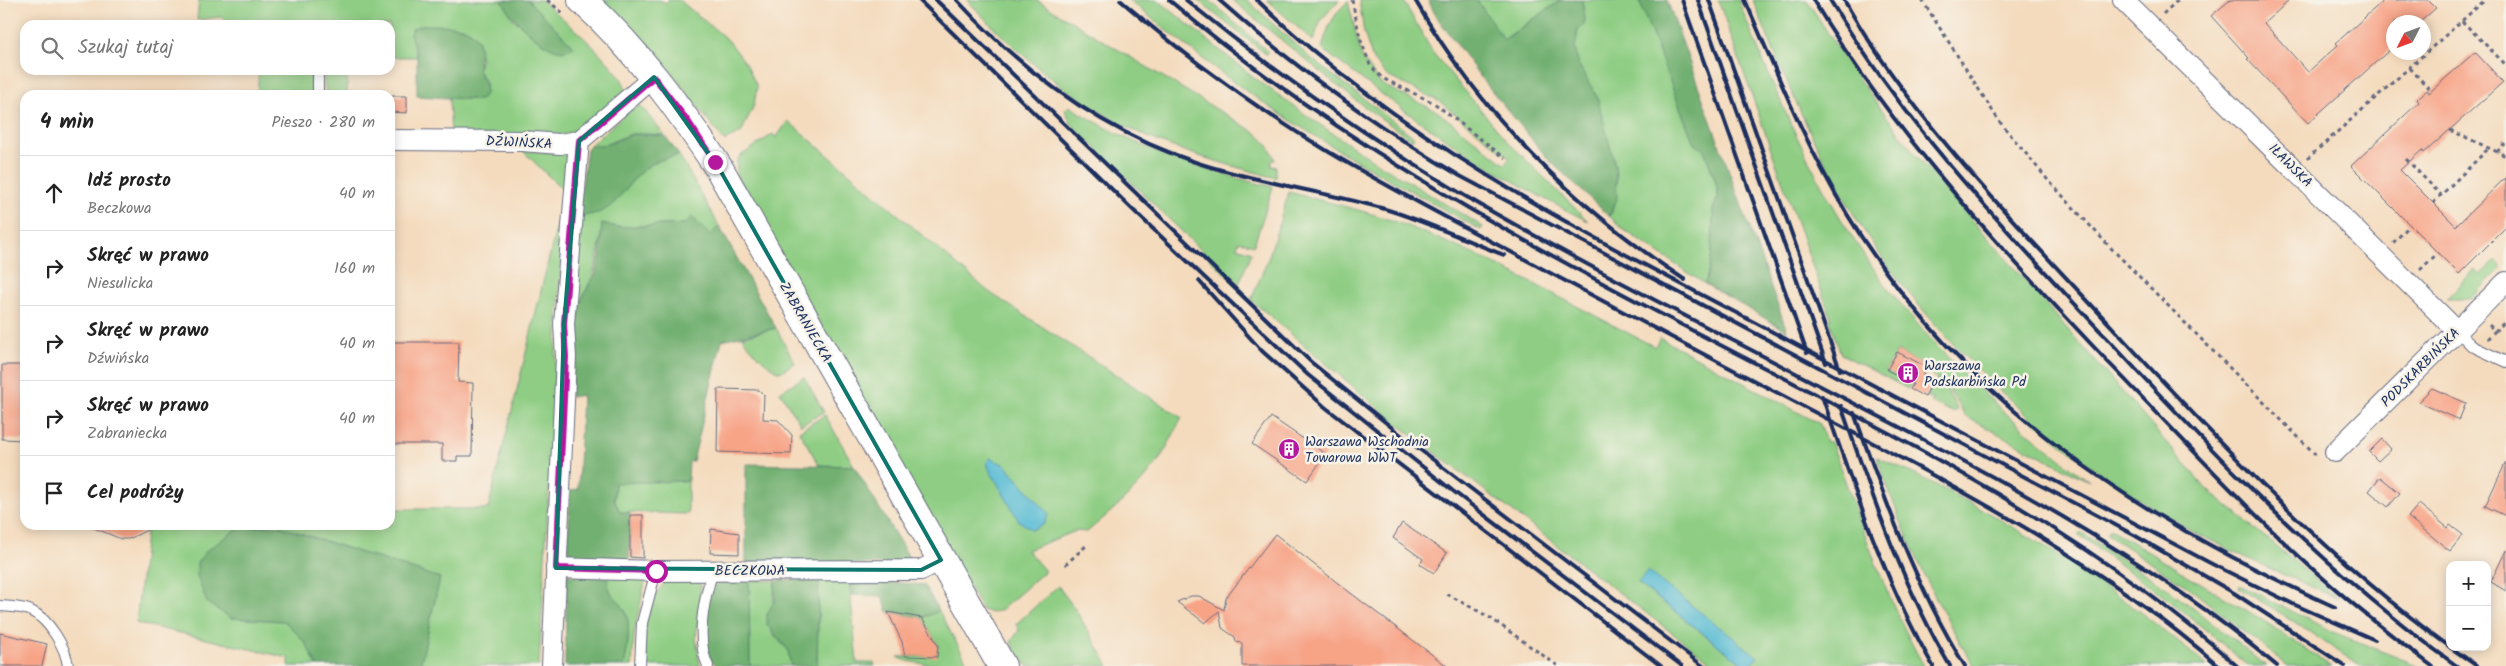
<!DOCTYPE html>
<html lang="pl">
<head>
<meta charset="utf-8">
<style>
	body { margin:0; font-family:Kalam,sans-serif; background:#f6f6f6; color:#222 }
	.controls { position:absolute; right:15px; bottom:15px; display:grid; overflow:hidden; border-radius:10px; box-shadow:0 2px 12px #0003 }
	.controls button { width:45px; height:45px; display:grid; place-items:center; padding:0; border:0; border-bottom:1px solid #e0e0e0; background:#fff; color:#222; font:25px sans-serif }
	.compass { position:absolute; left:2386px; top:15px; width:45px; height:45px; border-radius:50%; background:#fff; box-shadow:0 2px 12px #0003; rotate:228deg }
	.stop { position:absolute; width:15px; height:15px; margin:-11px; border:4px solid #b5179e; border-radius:50%; background:#fff }
	.stop.end { background:#b5179e; border-color:#fff; box-shadow:0 1px 5px #0008 }
	.list { margin:0; padding:0; list-style:none }
	h2 { display:flex; justify-content:space-between; align-items:center; height:65px; margin:0; padding:0 20px; font-size:21px }
	h2 small { font-size:16px; font-weight:400; color:#767676 }
	.list li { display:grid; grid-template-columns:32px 1fr auto; gap:15px; align-items:center; box-sizing:border-box; height:75px; padding:0 20px; border-top:1px solid #e0e0e0 }
	.list b { display:block; font-size:19px; white-space:nowrap }
	.list p { margin:0; font-size:16px; white-space:nowrap; color:#767676 }
	.list em { font-size:16px; font-style:normal; color:#767676 }
	.icon { flex:none; width:28px; height:28px; fill:none; stroke:currentColor; stroke-width:2; stroke-linecap:round; stroke-linejoin:round }
	.map { position:relative; flex:none; width:2506px; height:666px; overflow:hidden }
	.search { position:absolute; background:#fff; box-shadow:0 2px 12px #0003; left:20px; top:20px; width:375px; height:55px; display:flex; align-items:center; gap:12px; box-sizing:border-box; padding:0 18px; border-radius:15px; color:#767676; font-size:19px }
	.panel { position:absolute; background:#fff; box-shadow:0 2px 12px #0003; left:20px; top:90px; width:375px; height:440px; border-radius:15px }
	.map>svg:first-child { display:block }
	.green { fill:#8ecd83; stroke:#547e70 }
	.forest { fill:#72b071; stroke:#467068 }
	.water { fill:#56bbd4; stroke:#387599 }
	.building { fill:#f7a386 }
	.lines { fill:none; stroke-linecap:round; stroke-linejoin:round }
	.service-casing { stroke:#676b80; stroke-width:12 }
	.minor-casing { stroke:#676b80; stroke-width:22 }
	.secondary-casing { stroke:#676b80; stroke-width:30 }
	.path { stroke:#676b80; stroke-width:3; stroke-dasharray:4 4; stroke-linecap:butt }
	.service { stroke:#fff; stroke-width:10 }
	.minor { stroke:#fff; stroke-width:20 }
	.secondary { stroke:#fff; stroke-width:28 }
	.rail { stroke:#1b2f5e; stroke-width:4 }
	.route { stroke:#b5179e; stroke-width:6 }
	.marked { fill:none; stroke:#0f766e; stroke-width:4; stroke-linejoin:round }
	.labels { text-anchor:middle; stroke-width:5; stroke-linejoin:round; paint-order:stroke }
	.street-label { font-size:14px; fill:#1b2f5e; stroke:#f7f3e8 }
	.poi-label { font-size:14px; fill:#1b2f5e; stroke:#f7f3e8; text-anchor:start }
</style>
</head>
<body>
<div class="map">
<svg width="2506" height="666" viewBox="0 0 2506 666">
	<rect width="100%" height="100%" fill="#f7f3e8"/>
	<filter id="ink" filterUnits="userSpaceOnUse"><feTurbulence type="fractalNoise" baseFrequency=".02" numOctaves="2"/><feDisplacementMap in="SourceGraphic" scale="10" xChannelSelector="R" yChannelSelector="G"/><feConvolveMatrix kernelMatrix="1 2 1 2 8 2 1 2 1" color-interpolation-filters="sRGB"/></filter>
	<filter id="wash" filterUnits="userSpaceOnUse"><feTurbulence type="fractalNoise" baseFrequency=".0096" numOctaves="4" result="noise"/><feDisplacementMap in="SourceGraphic" scale="20" xChannelSelector="R" yChannelSelector="G"/><feGaussianBlur stdDeviation="1.12" result="paint"/><feColorMatrix in="noise" values="0 0 0 0 0 0 0 0 0 0 0 0 0 0 0 0 0 1.4 0 .05"/><feComposite in="paint" operator="in"/></filter>
	<g filter="url(#wash)">
		<rect width="100%" height="100%" fill="#f4dbbe"/>
		<g class="green">
			<path d="M199,0H502L513,19L547,45L534,7L528,0H541C559,15 623,69 626,90L580,129L554,138L451,135L449,98L480,100L486,85L478,69L481,58L472,32L462,27L422,25L414,46L417,57H390V25H239L220,17L197,20Z"/>
			<polygon points="601,0 660,0 666,3 668,0 679,0 728,40 747,65 757,87 754,105 741,133 724,141 654,50"/>
			<path d="M967,0H1036L1256,133C1265,141 1271,148 1275,160L1271,161L1272,167L1276,166V178C1233,166 1189,155 1148,137C1078,106 1019,56 967,0Z"/>
			<path d="M1129,0H1158L1252,76L1316,122L1371,159L1483,227L1481,230C1413,192 1343,155 1277,112C1225,78 1177,39 1129,0Z"/>
			<polygon points="1197,0 1209,0 1268,52 1267,55"/>
			<polygon points="1232,0 1247,0 1309,57 1414,137 1412,140 1359,103"/>
			<polygon points="1267,0 1339,0 1321,20 1313,41"/>
			<path d="M1359,0H1403L1433,53L1507,141L1588,221C1492,175 1406,114 1322,49C1327,28 1332,16 1348,1L1362,58L1381,84L1438,112L1505,164L1510,158L1439,101L1387,76L1373,60L1364,33Z"/>
			<polygon points="1477,0 1561,0 1503,40"/>
			<polygon points="1582,0 1639,0 1694,144 1704,150 1716,182 1718,197 1713,209 1712,255 1705,284 1624,230 1609,216 1612,213 1617,177 1597,97 1578,64 1575,47 1578,30 1584,25 1585,19"/>
			<path d="M1718,0H1738C1768,74 1799,150 1841,219C1903,323 1993,409 2089,481L1966,417L1946,385L1927,372L1928,368L1897,351L1886,371L1911,384L1908,389L1841,354L1829,320L1831,318Z"/>
			<path d="M1753,0H1807L1848,65L1915,154L2205,487L2339,599C2296,580 2253,562 2212,541C2076,473 1931,344 1853,213C1813,145 1782,73 1753,0Z"/>
			<polygon points="259,70 314,70 313,92 309,95 257,95"/>
			<polygon points="323,70 347,70 347,95 326,95"/>
			<path d="M640,105L665,136C654,134 643,133 632,134C618,137 605,149 590,145L629,111Z"/>
			<path d="M1069,106C1136,148 1196,169 1273,187L1254,245L1239,241L1237,247L1252,252L1238,286L1072,125L1065,110Z"/>
			<path d="M788,121L989,292L1182,418C1174,432 1168,447 1159,460C1140,488 1113,510 1087,532L1076,531L1027,550L1045,571L1001,610L992,613L982,610L736,175L737,161L739,157L773,134L776,138Z"/>
			<polygon points="523,151 564,153 570,157 565,191 539,666 420,666 440,578 275,525 390,525 390,509 488,509 565,192"/>
			<path d="M679,155L719,226L710,235L692,217L685,224L617,227L602,223C599,257 596,272 580,303H572L578,215C617,213 616,196 640,173C650,162 665,158 679,155Z"/>
			<path d="M1289,192C1326,202 1364,210 1399,223C1488,256 1571,304 1655,347L1660,338L1820,424L1826,442H1831C1859,518 1884,596 1924,666H1751L1758,657L1638,583L1745,666H1717L1692,648L1396,423L1251,300L1268,259Z"/>
			<polygon points="2495,261 2500,266 2500,270 2471,299 2446,299 2474,270 2480,275"/>
			<path d="M776,328L795,363L780,372C765,365 751,350 742,337Z"/>
			<polygon points="804,377 824,412 801,425 780,392"/>
			<path d="M1936,380C1947,385 1951,399 1957,409L1954,413L1931,402L1933,399L1927,397Z"/>
			<polygon points="825,415 854,466 819,465 799,431"/>
			<path d="M1877,457C1996,510 2108,581 2207,666H1974C1934,601 1901,529 1877,457Z"/>
			<polygon points="688,481 688,514 620,512 614,499 615,482"/>
			<polygon points="147,525 272,525 237,529 206,551 231,618 284,621 305,642 317,666 289,666 289,658 136,623"/>
			<polygon points="2110,529 2261,619 2331,666 2288,666 2189,588 2107,534"/>
			<polygon points="2081,532 2174,593 2266,666 2249,666 2178,607 2079,535"/>
			<path d="M607,577L635,578L645,582L634,634L632,666H624C627,651 632,625 625,611C617,594 610,602 607,577Z"/>
			<polygon points="819,578 849,579 857,663 874,663 875,666 817,666"/>
			<path d="M667,580H696L701,585L696,637L700,666H648C639,640 648,599 667,580Z"/>
			<polygon points="749,580 775,581 771,632 788,650 791,666 750,666"/>
			<polygon points="2240,585 2333,632 2419,666 2360,666 2287,617 2239,588"/>
			<polygon points="1058,586 1075,609 1109,666 1027,666 1016,653 1011,642 1019,630 1016,624"/>
			<path d="M939,611L967,662C952,666 912,666 898,657L937,656L938,645L922,618Z"/>
		</g>
		<g class="forest">
			<path d="M502,0H528L574,47C571,48 566,51 562,51C542,49 510,18 502,0Z"/>
			<polygon points="1428,0 1477,0 1504,40 1561,0 1582,0 1585,19 1584,25 1578,30 1575,47 1578,64 1597,97 1615,165 1617,199 1609,216 1549,160 1482,79 1436,16"/>
			<polygon points="1639,0 1667,0 1787,331 1705,284 1712,255 1713,209 1718,197 1716,182 1704,150 1694,144"/>
			<path d="M422,25C441,26 474,21 479,45C481,53 478,60 478,68C479,76 486,83 486,93L480,100L417,96V57L410,34L413,28Z"/>
			<path d="M633,134L665,136L679,155C665,158 650,162 640,173C618,194 614,217 578,215L587,149L590,145C604,149 620,138 633,134Z"/>
			<polygon points="692,217 710,235 719,226 776,328 722,340 693,461 689,462 688,481 615,483 614,499 620,512 630,513 629,562 568,562 570,491 578,489 582,395 570,397 580,303 595,274 600,255 602,223 617,227 685,224"/>
			<polygon points="746,464 854,466 913,564 746,563"/>
			<polygon points="275,525 440,578 420,666 317,666 305,642 284,621 231,618 207,603 197,576 197,563 206,551 237,529"/>
			<path d="M567,575L607,577C610,602 617,594 625,611C632,625 627,651 624,666H565Z"/>
			<polygon points="819,578 817,666 791,666 788,650 767,625 767,614 775,600 775,581"/>
			<polygon points="849,579 924,585 939,611 922,618 888,612 882,596 851,595"/>
			<path d="M718,580H749L750,666C740,666 728,666 719,666C701,662 705,614 709,601C710,594 715,586 718,580Z"/>
		</g>
		<g class="water">
			<polygon points="990,458 1005,465 1049,514 1044,524 1032,530 1019,521 989,469 987,462"/>
			<polygon points="1647,571 1758,657 1751,666 1745,666 1638,583"/>
		</g>
		<g id="blocks">
			<g class="building">
				<polygon points="2230,0 2290,0 2264,23 2308,72 2338,45 2336,43 2384,0 2428,0 2436,8 2420,22 2394,22 2394,46 2308,123 2247,59 2249,58 2211,16"/>
				<polygon points="2475,52 2503,82 2424,153 2422,150 2400,170 2456,226 2506,177 2506,227 2459,274 2351,166 2419,102 2417,99 2427,90 2429,93"/>
				<polygon points="390,96 407,96 407,113 390,112"/>
				<polygon points="390,342 459,342 458,382 473,383 472,456 457,456 457,461 442,461 442,444 390,444"/>
				<polygon points="1897,352 1927,367 1923,375 1933,380 1925,397 1910,389 1913,384 1887,370"/>
				<polygon points="2,365 25,365 25,440 2,439"/>
				<polygon points="2432,388 2466,403 2459,420 2418,402"/>
				<polygon points="718,389 759,390 764,395 763,419 778,420 792,435 791,454 717,452"/>
				<polygon points="1271,417 1326,454 1307,481 1252,444"/>
				<polygon points="2382,439 2391,449 2378,461 2369,452"/>
				<polygon points="2506,462 2506,516 2485,506"/>
				<polygon points="2380,477 2400,493 2388,507 2369,491"/>
				<polygon points="2419,504 2448,528 2450,525 2463,535 2450,551 2408,517"/>
				<polygon points="630,515 643,515 643,558 630,557"/>
				<polygon points="1402,523 1447,553 1434,573 1420,564 1423,559 1393,538"/>
				<polygon points="87,525 157,525 129,539 121,539"/>
				<polygon points="711,529 739,533 739,554 710,553"/>
				<polygon points="1275,534 1348,591 1447,666 1242,666 1242,643 1236,642 1235,637 1222,628 1219,611 1205,623 1177,602 1191,596 1199,596 1224,610 1226,598"/>
				<polygon points="2506,550 2506,591 2491,582"/>
				<polygon points="888,612 922,618 938,645 937,657 905,656 902,642"/>
				<polygon points="0,633 47,644 42,666 0,666"/>
			</g>
		</g>
	</g>
	<g filter="url(#ink)">
		<use href="#blocks" fill-opacity="0" stroke="#676b80" stroke-width="1"/>
		<g class="lines">
			<g class="service-casing">
				<g id="service">
					<polyline points="318,70 318,95"/>
					<polyline points="2457,331 2472,346 2506,362"/>
					<path d="M0,606C9,607 23,607 31,611C49,619 66,648 68,666"/>
					<polyline points="640,666 642,623 656,571"/>
					<path d="M708,666C695,638 704,599 713,570"/>
				</g>
			</g>
			<g class="minor-casing">
				<g id="minor">
					<polyline points="2123,0 2457,331"/>
					<polyline points="390,140 522,141 560,144 579,141 654,77"/>
					<polyline points="2335,452 2506,282"/>
					<polyline points="556,568 656,571 921,570 941,560"/>
					<polyline points="552,666 566,357 564,324 579,141"/>
				</g>
			</g>
			<g class="secondary-casing">
				<path id="secondary" d="M582,0C637,50 679,108 720,170L1002,666"/>
			</g>
			<g class="path">
				<polyline points="547,0 563,13"/>
				<polyline points="1352,0 1360,38 1370,65 1382,78 1434,103 1505,158"/>
				<polyline points="1922,0 1999,121 2047,179 2108,245 2315,454 2319,453"/>
				<polyline points="2163,14 2178,0"/>
				<polyline points="2462,21 2506,65"/>
				<polyline points="2410,68 2431,91"/>
				<polyline points="2450,130 2506,156"/>
				<polyline points="2497,152 2506,142"/>
				<polyline points="2307,159 2485,0"/>
				<polyline points="2406,159 2441,195"/>
				<polyline points="2433,203 2489,148"/>
				<polyline points="2393,243 2409,226"/>
				<polyline points="2420,270 2438,253"/>
				<polyline points="2489,325 2495,331 2506,321"/>
				<polyline points="2487,339 2495,331"/>
				<polyline points="1065,565 1088,544"/>
				<polyline points="1447,594 1489,617 1558,666"/>
			</g>
			<use href="#service" class="service"/>
			<use href="#minor" class="minor"/>
			<use href="#secondary" class="secondary"/>
			<g class="rail">
				<polyline points="919,0 1133,210 1308,375 1453,491 1682,666"/>
				<polyline points="936,0 1311,362 1406,439 1703,666"/>
				<path d="M957,0C1024,73 1103,132 1198,163C1259,183 1323,191 1385,209C1425,221 1465,240 1504,255"/>
				<path d="M1120,0C1185,56 1255,108 1329,152C1394,191 1461,225 1528,261C1630,316 1734,370 1837,424C1970,494 2105,566 2219,666"/>
				<path d="M1169,0C1325,132 1501,231 1682,325C1874,426 2074,519 2237,666"/>
				<path d="M1186,0C1274,72 1367,137 1465,196C1576,261 1692,319 1805,378C1969,463 2135,546 2277,666"/>
				<path d="M1219,0C1294,67 1374,125 1460,176L2134,535L2234,593L2345,666"/>
				<path d="M1257,0C1404,143 1587,235 1767,329C1915,407 2064,486 2212,564L2293,604L2375,640"/>
				<path d="M1415,0C1481,115 1575,207 1685,280"/>
				<polyline points="1682,0 1807,353"/>
				<polyline points="1698,0 1826,363"/>
				<polyline points="1709,0 1840,370"/>
				<path d="M1745,0C1777,73 1806,146 1847,214C1961,402 2138,519 2335,607"/>
				<path d="M1813,0C1897,138 1998,245 2108,362C2173,429 2236,498 2304,561C2345,599 2388,633 2432,666"/>
				<path d="M1830,0C1908,129 2002,226 2104,335C2214,454 2325,571 2457,666"/>
				<path d="M1844,0C1915,124 2017,224 2113,328C2218,441 2324,556 2450,647"/>
				<polyline points="1199,281 1262,351 1325,407 1661,666"/>
				<path d="M1822,396C1854,488 1884,581 1933,666"/>
				<path d="M1841,406C1872,495 1902,584 1950,666"/>
				<path d="M1854,413C1885,500 1916,587 1965,666"/>
				<polyline points="2450,647 2477,666"/>
			</g>
		</g>
	</g>
	<g class="lines" filter="url(#ink)">
		<polyline class="route" points="656,571 556,568 566,357 564,324 579,141 654,77 688,121 715,162"/>
	</g>
	<path class="marked" d="M654,77L720,170L941,560L921,570L556,568L564,324L579,141Z"/>
	<defs>
		<g id="building-disc" transform="scale(1.125)"><circle r="9.5" fill="#b5179e" stroke="#f7f3e8"/><path d="M-4-6H4V6H1V3H-1V6H-4ZM-2.5-4.3h1.7v1.8h-1.7ZM.8-4.3h1.7v1.8H.8ZM-2.5-1h1.7V.8h-1.7ZM.8-1h1.7V.8H.8Z" fill="#fff"/></g>
	</defs>
	<g fill-rule="evenodd">
		<use href="#building-disc" x="1908" y="373"/>
		<use href="#building-disc" x="1289" y="449"/>
	</g>
	<g class="labels">
		<g class="street-label">
			<text transform="translate(519 142) rotate(3)" y="5">DŹWIŃSKA</text>
			<text transform="translate(2291 165) rotate(45)" y="5">IŁAWSKA</text>
			<text transform="translate(806 322) rotate(60)" y="5">ZABRANIECKA</text>
			<text transform="translate(2420 367) rotate(-45)" y="5">PODSKARBIŃSKA</text>
			<text x="750" y="575">BECZKOWA</text>
		</g>
		<g class="poi-label">
			<text x="1924" y="370">Warszawa<tspan x="1924" dy="16">Podskarbińska Pd</tspan></text>
			<text x="1305" y="446">Warszawa Wschodnia<tspan x="1305" dy="16">Towarowa WWT</tspan></text>
		</g>
	</g>
</svg>
<div class="controls">
<button>+</button>
<button>−</button>
</div>
<svg class="compass" viewBox="-18 -18 36 36"><path d="M0-13l5 13h-10z" fill="#e53935"/><path d="M0 13l5-13h-10z" fill="#767676"/></svg>
<div class="stop" style="left:656px;top:571px"></div>
<div class="stop end" style="left:715px;top:162px"></div>
<div class="search"><svg class="icon" aria-label="search" viewBox="0 0 24 24"><circle cx="10" cy="10" r="6"/><path d="M15 15l6 6"/></svg>Szukaj tutaj</div>
<section class="panel">
<h2>4 min<small>Pieszo · 280 m</small></h2>
<ul class="list">
<li><svg class="icon" aria-label="ahead" viewBox="0 0 24 24"><path d="M12 20V5M6 11l6-6 6 6"/></svg><div><b>Idź prosto</b><p>Beczkowa</p></div><em>40 m</em></li>
<li><svg class="icon" aria-label="right" viewBox="0 0 24 24"><path d="M7 20v-9h11M14 6l5 5-5 5"/></svg><div><b>Skręć w prawo</b><p>Niesulicka</p></div><em>160 m</em></li>
<li><svg class="icon" aria-label="right" viewBox="0 0 24 24"><path d="M7 20v-9h11M14 6l5 5-5 5"/></svg><div><b>Skręć w prawo</b><p>Dźwińska</p></div><em>40 m</em></li>
<li><svg class="icon" aria-label="right" viewBox="0 0 24 24"><path d="M7 20v-9h11M14 6l5 5-5 5"/></svg><div><b>Skręć w prawo</b><p>Zabraniecka</p></div><em>40 m</em></li>
<li><svg class="icon" aria-label="arrive" viewBox="0 0 24 24"><path d="M6 21V4h12l-3 4 3 4H6"/></svg><div><b>Cel podróży</b></div></li>
</ul>
</section>
</div>
</body>
</html>
